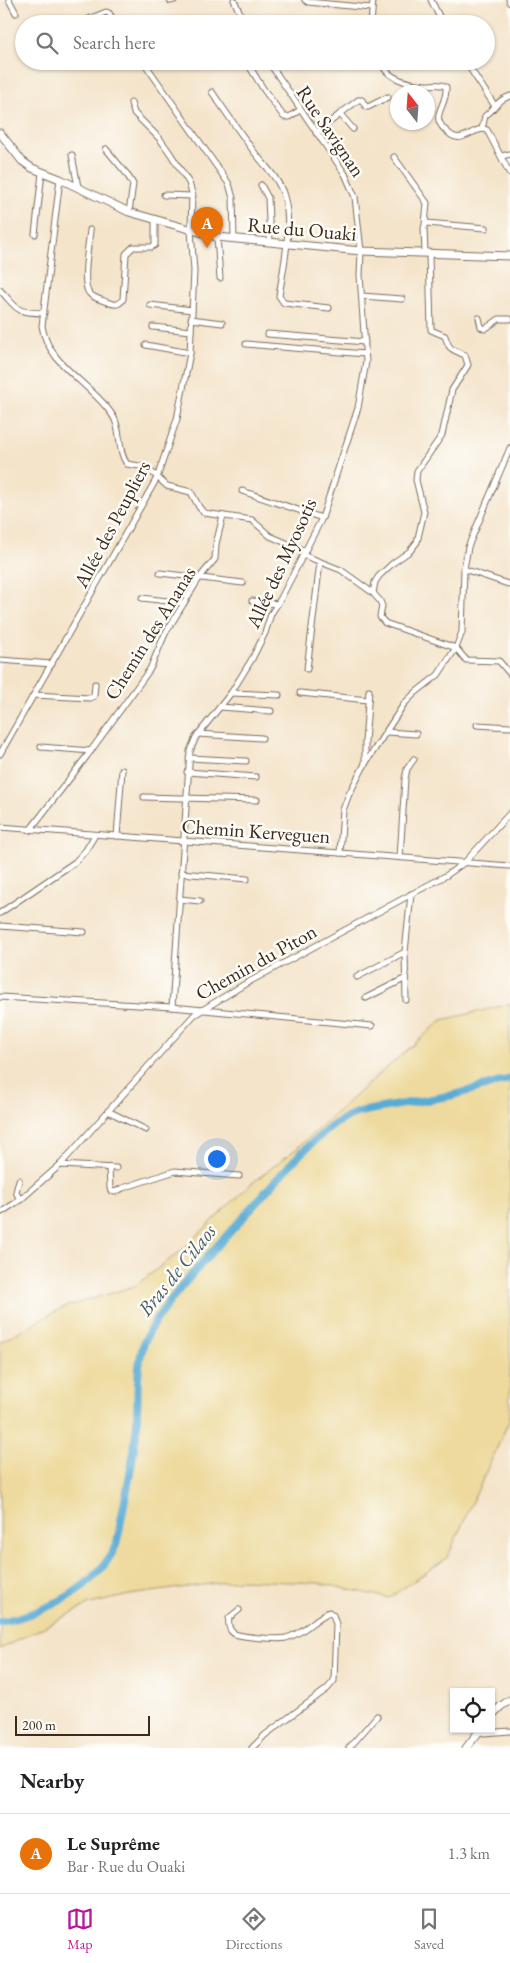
<!DOCTYPE html>
<html lang="en">
<head>
<meta charset="utf-8">
<style>
	body { margin:0; font-family:"EB Garamond",serif; background:#f6f6f6; color:#202124 }
	.controls { position:absolute; right:15px; bottom:15px; display:grid; overflow:hidden; border-radius:0px; box-shadow:0 1px 4px #0004 }
	.controls button { width:45px; height:45px; display:grid; place-items:center; padding:0; border:0; border-bottom:1px solid #e0e0e0; background:#fff; color:#202124; font:25px sans-serif }
	.compass { position:absolute; left:390px; top:85px; width:45px; height:45px; border-radius:50%; background:#fff; box-shadow:0 1px 4px #0004; rotate:343deg }
	.scale { position:absolute; left:15px; bottom:12px; width:135px; box-sizing:border-box; padding-left:5px; border:2px solid #3b2a1e; border-top:0; font-size:14px; line-height:18px; white-space:nowrap; color:#3b2a1e; -webkit-text-stroke:4px #fdfcf7; paint-order:stroke }
	.you { position:absolute; left:216px; top:1158px; width:18px; height:18px; margin:-12px; border:4px solid #fff; border-radius:50%; background:#1a73e8; box-shadow:0 0 0 8px #1a73e833 }
	.badge { display:grid; place-items:center; width:32px; height:32px; border-radius:50%; background:#b5179e; color:#fff; font-size:16px; font-weight:700 }
	.pin { position:absolute; translate:-50% -41px; filter:drop-shadow(0 1px 2px #0008) }
	.pin::after { content:''; position:absolute; top:26px; width:18px; height:15px; background:inherit; clip-path:polygon(0 0,100% 0,50% 100%) }
	.list { margin:0; padding:0; list-style:none }
	h2 { display:flex; justify-content:space-between; align-items:center; height:65px; margin:0; padding:0 20px; font-size:21px }
	h2 small { font-size:16px; font-weight:400; color:#757577 }
	.list li { display:grid; grid-template-columns:32px 1fr auto; gap:15px; align-items:center; box-sizing:border-box; height:80px; padding:0 20px; border-top:1px solid #e0e0e0 }
	.list b { display:block; font-size:19px; white-space:nowrap }
	.list p { margin:0; font-size:16px; white-space:nowrap; color:#757577 }
	.list em { font-size:16px; font-style:normal; color:#757577 }
	.icon { flex:none; width:28px; height:28px; fill:none; stroke:currentColor; stroke-width:2; stroke-linecap:round; stroke-linejoin:round }
	.map { position:relative; flex:none; width:510px; height:1748px; overflow:hidden }
	.search { position:absolute; background:#fff; box-shadow:0 1px 4px #0004; left:15px; right:15px; top:15px; height:55px; display:flex; align-items:center; gap:12px; box-sizing:border-box; padding:0 18px; border-radius:28px; color:#757577; font-size:19px }
	.sheet { height:145px; background:#fff }
	nav { display:flex; justify-content:space-around; align-items:center; box-sizing:border-box; height:70px; border-top:1px solid #e0e0e0; background:#fff; font-size:14px; color:#757577 }
	nav a { display:grid; justify-items:center; gap:2px }
	nav .on { color:#b5179e }
	.map>svg:first-child { display:block }
	.sand { fill:#eeda9e; stroke:#94825e }
	.lines { fill:none; stroke-linecap:round; stroke-linejoin:round }
	.river { stroke:#59abd4; stroke-width:8 }
	.street-casing { stroke:#7c6b5a; stroke-width:7 }
	.secondary-casing { stroke:#7c6b5a; stroke-width:9 }
	.street { stroke:#fff; stroke-width:5 }
	.secondary { stroke:#fff; stroke-width:7 }
	.labels { text-anchor:middle; stroke-width:5; stroke-linejoin:round; paint-order:stroke }
	.street-label { font-size:20px; fill:#3b2a1e; stroke:#fdfcf7 }
	.water-label { font-size:21px; font-style:italic; fill:#475e67; stroke:#fdfcf7 }
</style>
</head>
<body>
<div class="map">
<svg width="510" height="1748" viewBox="0 0 510 1748">
	<rect width="100%" height="100%" fill="#fdfcf7"/>
	<filter id="ink" filterUnits="userSpaceOnUse"><feTurbulence type="fractalNoise" baseFrequency=".02" numOctaves="2"/><feDisplacementMap in="SourceGraphic" scale="10" xChannelSelector="R" yChannelSelector="G"/><feConvolveMatrix kernelMatrix="1 2 1 2 8 2 1 2 1" color-interpolation-filters="sRGB"/></filter>
	<filter id="wash" filterUnits="userSpaceOnUse"><feTurbulence type="fractalNoise" baseFrequency=".0096" numOctaves="4" result="noise"/><feDisplacementMap in="SourceGraphic" scale="20" xChannelSelector="R" yChannelSelector="G"/><feGaussianBlur stdDeviation="1.12" result="paint"/><feColorMatrix in="noise" values="0 0 0 0 0 0 0 0 0 0 0 0 0 0 0 0 0 1.4 0 .05"/><feComposite in="paint" operator="in"/></filter>
	<g filter="url(#wash)">
		<rect width="100%" height="100%" fill="#f4e4ca"/>
		<polygon class="sand" points="510,1004 510,1419 447,1558 389,1598 319,1583 239,1580 129,1595 90,1604 0,1649 0,1342 62,1308 135,1286 181,1251 252,1183 295,1150 370,1082 442,1020"/>
		<g class="lines">
			<path class="river" d="M0,1622C45,1613 96,1589 116,1545C119,1536 120,1524 122,1515C128,1484 135,1453 137,1422C138,1396 136,1366 144,1343C150,1327 160,1314 170,1301C192,1273 216,1247 240,1221C270,1188 299,1150 335,1124C343,1118 351,1115 359,1112L454,1095L510,1079"/>
		</g>
	</g>
	<g filter="url(#ink)">
		<g class="lines">
			<g class="street-casing">
				<g id="street">
					<polyline points="9,0 16,13"/>
					<polyline points="234,0 245,24"/>
					<polyline points="305,0 308,2 371,8"/>
					<polyline points="431,0 443,24"/>
					<polyline points="509,0 510,3"/>
					<polyline points="170,1 174,0"/>
					<polyline points="77,24 106,12 109,13 116,24"/>
					<polyline points="371,24 373,0"/>
					<polyline points="143,61 229,184 233,198 234,239"/>
					<polyline points="246,61 264,90 284,117 289,117 300,110"/>
					<path d="M380,61C387,80 409,84 427,85C434,85 440,83 446,87C448,108 425,116 451,135C463,144 476,125 487,130L510,174"/>
					<polyline points="465,61 495,106"/>
					<path d="M212,92C225,111 238,130 252,149C262,163 279,178 284,196C293,227 284,264 279,296L284,303L329,308"/>
					<polyline points="340,114 353,129"/>
					<path d="M482,129L485,116C496,108 496,101 510,96"/>
					<polyline points="316,133 358,100 362,100 366,107 368,107 388,97"/>
					<polyline points="106,149 126,173 133,184 129,212"/>
					<polyline points="72,155 78,187"/>
					<polyline points="502,156 510,154"/>
					<polyline points="394,157 427,203 425,224"/>
					<path d="M60,179L42,326C48,366 92,383 113,416C122,430 117,451 127,464L146,467L167,486L191,492L199,507L204,513L252,520L270,536L305,551"/>
					<polyline points="261,185 268,198 270,242"/>
					<polyline points="164,195 193,196"/>
					<path d="M90,230C89,242 81,284 89,293C93,298 101,300 107,302C114,305 119,306 123,299L126,254L133,247H151L155,245V219"/>
					<polyline points="35,234 42,173"/>
					<polyline points="217,237 220,278"/>
					<polyline points="425,253 424,228 426,223 486,228"/>
					<path d="M0,290C19,310 14,312 44,313"/>
					<polyline points="362,296 402,299"/>
					<polyline points="150,305 192,310"/>
					<polyline points="479,318 481,327 485,329 499,319 510,319"/>
					<polyline points="191,319 222,323"/>
					<polyline points="153,327 191,331"/>
					<polyline points="268,334 365,342"/>
					<polyline points="246,344 365,354"/>
					<polyline points="146,345 190,353"/>
					<polyline points="242,491 322,518"/>
					<polyline points="303,555 341,570 373,593 380,601 382,606 380,617 385,623 456,648 466,660 499,661 510,674"/>
					<polyline points="464,569 508,584"/>
					<polyline points="160,573 243,583"/>
					<path d="M373,593L375,582L379,576L393,563L410,551L417,542L424,512L416,480L417,471L442,435L452,390L468,365L465,355C450,348 450,351 445,336L431,330L429,254"/>
					<polyline points="142,598 184,603"/>
					<polyline points="252,601 277,604"/>
					<polyline points="0,660 52,664"/>
					<polyline points="307,669 320,562"/>
					<polyline points="231,693 279,695"/>
					<polyline points="300,693 368,700"/>
					<polyline points="34,695 90,698 94,696 95,684"/>
					<polyline points="220,707 271,711"/>
					<polyline points="477,725 510,727"/>
					<polyline points="387,732 416,734"/>
					<polyline points="198,734 262,738"/>
					<polyline points="41,747 91,751"/>
					<polyline points="0,754 157,478 177,419 190,353 194,271 191,230 192,193 189,183 170,153 160,139 134,113 131,103"/>
					<polyline points="189,758 246,761"/>
					<polyline points="365,764 365,742 369,691"/>
					<polyline points="187,772 256,777"/>
					<polyline points="144,797 257,800"/>
					<polyline points="0,827 510,866"/>
					<polyline points="30,830 87,756 150,669 165,634 200,577 215,559 216,544 223,516"/>
					<polyline points="117,836 122,770"/>
					<polyline points="340,853 343,810 349,794 365,764 404,704 415,693 438,675 456,648 462,632 464,569 468,547 510,448"/>
					<polyline points="400,857 405,779 407,769 414,759"/>
					<polyline points="181,873 247,879"/>
					<polyline points="179,899 200,901"/>
					<polyline points="0,913 75,862 86,850 95,835"/>
					<polyline points="0,926 84,932"/>
					<polyline points="357,977 405,952"/>
					<polyline points="0,997 172,1007 372,1026"/>
					<polyline points="366,998 404,979"/>
					<polyline points="406,1000 405,952 411,894"/>
					<polyline points="172,1007 190,751 196,737 231,693 252,659 265,633 271,614 281,598 322,518 358,408 366,362 360,275 361,251 355,197 345,174 268,61"/>
					<polyline points="108,1111 146,1130"/>
					<polyline points="60,1165 116,1168"/>
					<polyline points="109,1168 110,1188 111,1191 115,1192 123,1188 175,1171 239,1176"/>
					<polyline points="19,1180 16,1192 20,1200"/>
					<polyline points="0,1213 20,1200 60,1165 194,1015 245,984 447,875 465,862 510,813"/>
					<path d="M239,1610L229,1618C228,1624 229,1631 235,1634C243,1637 278,1640 286,1638C304,1633 313,1620 329,1612L333,1615L336,1624L334,1681L327,1689L265,1735L252,1748"/>
					<polyline points="479,1731 484,1733 510,1731"/>
					<polyline points="349,1748 377,1716"/>
				</g>
			</g>
			<g class="secondary-casing">
				<g id="secondary">
					<polyline points="0,133 22,161 32,168 60,179 129,212 217,237 361,251 510,256"/>
					<polyline points="491,1716 501,1706 510,1700"/>
					<polyline points="466,1748 481,1729"/>
				</g>
			</g>
			<use href="#street" class="street"/>
			<use href="#secondary" class="secondary"/>
		</g>
	</g>
	<g class="labels">
		<g class="street-label">
			<text transform="translate(331 131) rotate(56)" y="7">Rue Savignan</text>
			<text transform="translate(302 229) rotate(5)" y="7">Rue du Ouaki</text>
			<text transform="translate(112 524) rotate(-62)" y="7">Allée des Peupliers</text>
			<text transform="translate(281 563) rotate(-65)" y="7">Allée des Myosotis</text>
			<text transform="translate(150 633) rotate(-58)" y="7">Chemin des Ananas</text>
			<text transform="translate(256 831) rotate(4)" y="7">Chemin Kerveguen</text>
			<text transform="translate(256 962) rotate(-29)" y="7">Chemin du Piton</text>
		</g>
		<g class="water-label">
			<text transform="translate(177 1270) rotate(-51)" y="7">Bras de Cilaos</text>
		</g>
	</g>
</svg>
<div class="controls">
<button><svg class="icon" aria-label="locate" viewBox="0 0 24 24"><circle cx="12" cy="12" r="6"/><path d="M12 2v4M12 18v4M2 12h4M18 12h4"/></svg></button>
</div>
<svg class="compass" viewBox="-18 -18 36 36"><path d="M0-13l5 13h-10z" fill="#e53935"/><path d="M0 13l5-13h-10z" fill="#757577"/></svg>
<div class="scale">200 m</div>
<div class="you"></div>
<div class="pin badge" style="left:207px;top:248px;background:#e8710a">A</div>
<div class="search"><svg class="icon" aria-label="search" viewBox="0 0 24 24"><circle cx="10" cy="10" r="6"/><path d="M15 15l6 6"/></svg>Search here</div>
</div>
<section class="sheet">
<h2>Nearby<small></small></h2>
<ul class="list">
<li><span class="badge" style="background:#e8710a">A</span><div><b>Le Suprême</b><p>Bar · Rue du Ouaki</p></div><em>1.3 km</em></li>
</ul>
</section>
<nav>
<a class="on"><svg class="icon" aria-label="map" viewBox="0 0 24 24"><path d="M3 6l6-2 6 2 6-2v14l-6 2-6-2-6 2zM9 4v14M15 6v14"/></svg>Map</a>
<a><svg class="icon" aria-label="directions" viewBox="0 0 24 24"><path d="M12 3l9 9-9 9-9-9zM9 14v-3h6M13 9l2 2-2 2"/></svg>Directions</a>
<a><svg class="icon" aria-label="saved" viewBox="0 0 24 24"><path d="M7 4h10v16l-5-4-5 4z"/></svg>Saved</a>
</nav>
</body>
</html>
